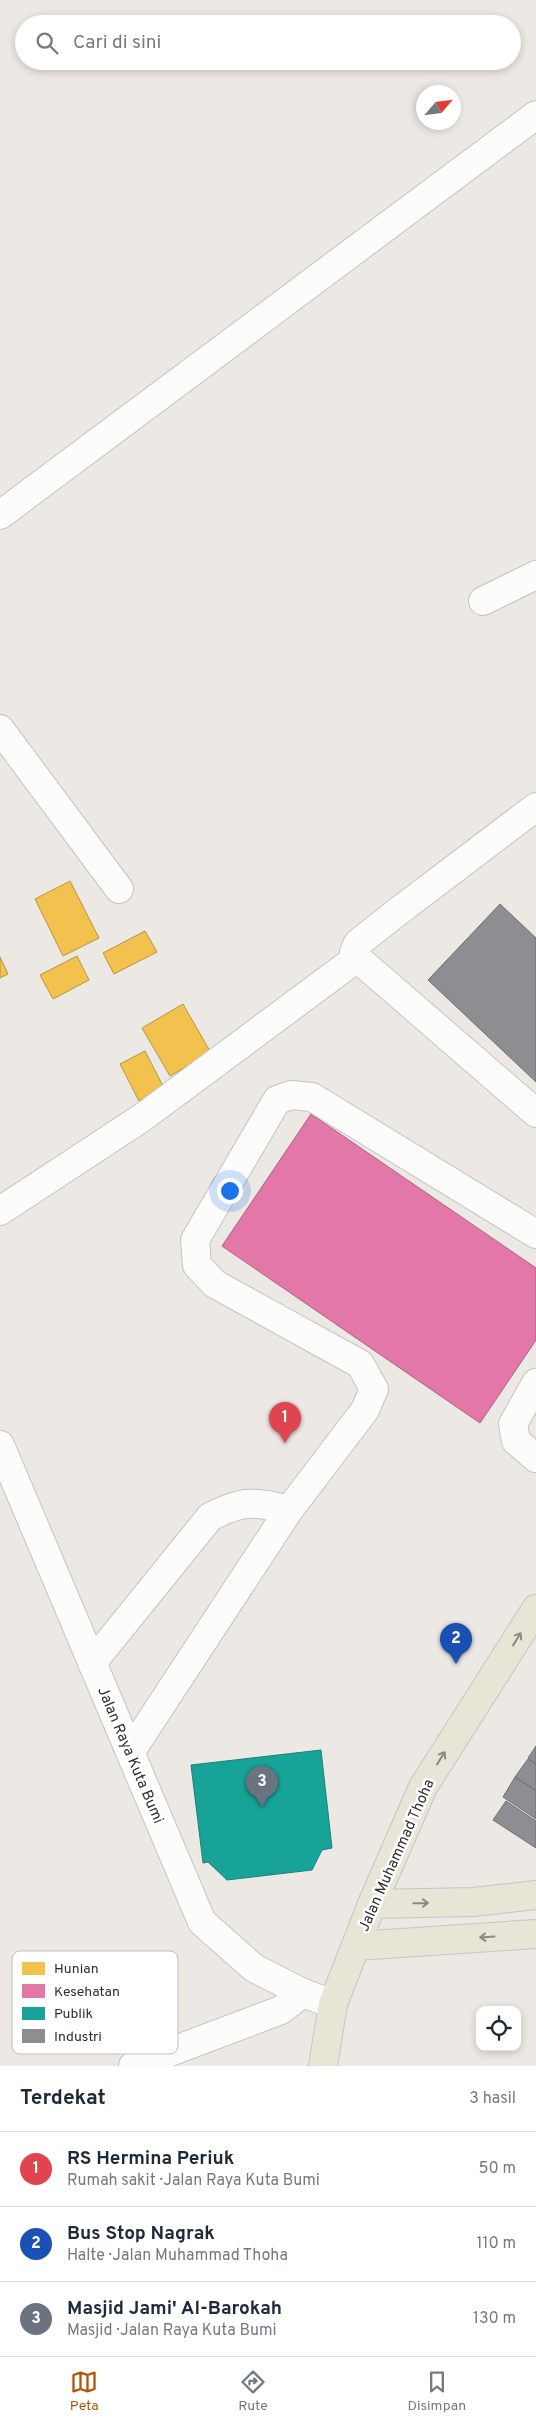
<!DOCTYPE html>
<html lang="id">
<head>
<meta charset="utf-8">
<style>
	body { margin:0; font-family:Overpass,sans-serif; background:#f6f6f7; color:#1f2937 }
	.controls { position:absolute; right:15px; bottom:15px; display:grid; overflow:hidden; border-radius:10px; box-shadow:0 2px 8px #0003 }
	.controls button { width:45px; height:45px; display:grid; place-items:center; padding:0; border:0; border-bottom:1px solid #e0e1e3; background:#fff; color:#1f2937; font:25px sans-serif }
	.compass { position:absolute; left:416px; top:85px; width:45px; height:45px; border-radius:50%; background:#fff; box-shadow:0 2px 8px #0003; rotate:62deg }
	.you { position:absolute; left:229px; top:1190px; width:18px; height:18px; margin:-12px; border:4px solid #fff; border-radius:50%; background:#1a73e8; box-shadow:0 0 0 8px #1a73e833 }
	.badge { display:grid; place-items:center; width:32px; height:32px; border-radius:50%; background:#b45309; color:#fff; font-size:16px; font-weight:700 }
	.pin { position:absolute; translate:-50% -41px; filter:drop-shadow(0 1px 2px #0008) }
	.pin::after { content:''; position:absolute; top:26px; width:18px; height:15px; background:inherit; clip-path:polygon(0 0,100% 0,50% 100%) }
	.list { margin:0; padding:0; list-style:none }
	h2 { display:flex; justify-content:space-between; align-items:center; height:65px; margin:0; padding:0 20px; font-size:21px }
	h2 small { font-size:16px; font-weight:400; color:#747a83 }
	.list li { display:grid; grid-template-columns:32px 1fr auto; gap:15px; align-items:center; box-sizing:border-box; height:75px; padding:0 20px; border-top:1px solid #e0e1e3 }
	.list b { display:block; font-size:19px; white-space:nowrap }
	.list p { margin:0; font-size:16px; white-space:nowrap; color:#747a83 }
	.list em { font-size:16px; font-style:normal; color:#747a83 }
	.icon { flex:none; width:28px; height:28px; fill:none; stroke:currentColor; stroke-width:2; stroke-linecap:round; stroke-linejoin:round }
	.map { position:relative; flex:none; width:536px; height:2066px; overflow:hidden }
	.search { position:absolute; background:#fff; box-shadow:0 2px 8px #0003; left:15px; right:15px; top:15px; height:55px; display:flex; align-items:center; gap:12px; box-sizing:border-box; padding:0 18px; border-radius:28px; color:#747a83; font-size:19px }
	.sheet { height:290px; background:#fff }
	nav { display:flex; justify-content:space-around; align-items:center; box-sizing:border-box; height:70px; border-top:1px solid #e0e1e3; background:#fff; font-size:14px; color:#747a83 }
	nav a { display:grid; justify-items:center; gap:2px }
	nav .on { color:#b45309 }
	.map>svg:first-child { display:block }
	.homes { fill:#f2c14e; stroke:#b79544 }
	.health { fill:#e377a8; stroke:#ad6183 }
	.public { fill:#17a398; stroke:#1e8078 }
	.industry { fill:#8d8d92; stroke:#707074 }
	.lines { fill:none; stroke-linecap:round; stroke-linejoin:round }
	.minor-casing { stroke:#c5c4c5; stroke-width:30 }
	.major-casing { stroke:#c6c5c4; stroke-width:30 }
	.minor { stroke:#fcfcfb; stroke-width:28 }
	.major { stroke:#e8e4d6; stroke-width:28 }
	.oneway { stroke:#8b8982 }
	.labels { text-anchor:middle; stroke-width:5; stroke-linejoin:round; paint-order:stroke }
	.street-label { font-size:15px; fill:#2e2e2e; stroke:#fff }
	.key { fill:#fff; stroke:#c0c0c0; stroke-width:1 }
	.key-label { font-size:14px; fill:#2e2e2e }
</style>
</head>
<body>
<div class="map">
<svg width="536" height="2066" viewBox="0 0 536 2066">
	<rect width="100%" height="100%" fill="#ece8e4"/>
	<g class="homes">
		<polygon points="70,881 99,938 63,956 35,899"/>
		<polygon points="145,931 157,952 114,974 103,953"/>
		<polygon points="77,956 89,980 53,999 40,975"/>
		<polygon points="0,957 8,974 0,978"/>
		<polygon points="183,1004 211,1053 170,1076 142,1028"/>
		<polygon points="145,1051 164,1088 139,1101 120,1064"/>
	</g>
	<polygon class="health" points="311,1114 536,1268 536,1340 480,1423 222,1246"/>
	<polygon class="public" points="321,1750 332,1848 322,1850 312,1870 227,1880 208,1862 203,1863 191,1765"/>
	<g class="industry">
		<polygon points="500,904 536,938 536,1082 428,980"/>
		<polygon points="536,1746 536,1764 528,1758"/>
		<polygon points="528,1759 536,1764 536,1791 515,1777"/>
		<polygon points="515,1777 536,1791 536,1819 503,1797"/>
		<polygon points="506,1801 536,1821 536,1848 493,1820"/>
	</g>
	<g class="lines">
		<g class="minor-casing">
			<g id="minor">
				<polyline points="0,515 536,115"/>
				<polyline points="483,601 536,575"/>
				<polyline points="0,729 119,889"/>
				<polyline points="536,807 400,910 358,943 354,952 357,958 536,1113"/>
				<polyline points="0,1211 143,1117 357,958"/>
				<polyline points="536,1383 513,1424 516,1441 536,1458"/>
				<polyline points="0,1445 202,1922 254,1968 303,1993 333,2004"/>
				<path d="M92,1663L210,1517C243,1500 253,1501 289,1510L365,1410L374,1389L360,1364L215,1284L197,1265L195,1240L277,1100L291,1095L312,1097L536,1234"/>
				<polyline points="131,1751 289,1510"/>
				<polyline points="133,2066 281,2010 303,1993"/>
			</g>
		</g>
		<g class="major-casing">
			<g id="major">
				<polyline points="372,1904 473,1902 536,1895"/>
				<polyline points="356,1946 536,1934"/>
				<polyline points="323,2066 333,2004 372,1904 423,1787 536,1609"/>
			</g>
		</g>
		<use href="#minor" class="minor"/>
		<use href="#major" class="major"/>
	</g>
	<defs><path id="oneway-shaft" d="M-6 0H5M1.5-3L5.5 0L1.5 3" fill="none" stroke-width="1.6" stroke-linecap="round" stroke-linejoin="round" transform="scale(1.25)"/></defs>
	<g class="oneway">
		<use href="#oneway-shaft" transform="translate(517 1639) rotate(-58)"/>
		<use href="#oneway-shaft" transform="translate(441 1758) rotate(-58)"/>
		<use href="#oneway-shaft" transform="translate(421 1903) rotate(-1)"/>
		<use href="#oneway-shaft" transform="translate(487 1937) rotate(176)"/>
	</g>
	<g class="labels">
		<g class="street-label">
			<text transform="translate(131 1755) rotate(67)" y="5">Jalan Raya Kuta Bumi</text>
			<text transform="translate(396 1855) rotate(-66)" y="5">Jalan Muhammad Thoha</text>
		</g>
	</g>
	<rect x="12" y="1951" width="166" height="103" rx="8" class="key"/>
	<rect x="22" y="1962" width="23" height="13" fill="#f2c14e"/>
	<rect x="22" y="1984" width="23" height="14" fill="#e377a8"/>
	<rect x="22" y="2007" width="23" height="13" fill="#17a398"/>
	<rect x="22" y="2029" width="23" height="14" fill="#8d8d92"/>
	<g class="key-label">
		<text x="54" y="1973">Hunian</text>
		<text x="54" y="1996">Kesehatan</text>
		<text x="54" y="2018">Publik</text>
		<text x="54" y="2041">Industri</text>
	</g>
</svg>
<div class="controls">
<button><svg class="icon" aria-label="locate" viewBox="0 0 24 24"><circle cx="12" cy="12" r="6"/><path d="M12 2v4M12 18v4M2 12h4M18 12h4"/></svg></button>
</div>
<svg class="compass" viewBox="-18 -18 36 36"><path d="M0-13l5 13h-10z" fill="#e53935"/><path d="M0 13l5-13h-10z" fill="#747a83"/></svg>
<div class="you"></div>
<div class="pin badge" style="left:285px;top:1443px;background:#e0444e">1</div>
<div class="pin badge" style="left:456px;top:1664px;background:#1a4fb4">2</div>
<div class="pin badge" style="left:262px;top:1807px;background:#6b7280">3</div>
<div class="search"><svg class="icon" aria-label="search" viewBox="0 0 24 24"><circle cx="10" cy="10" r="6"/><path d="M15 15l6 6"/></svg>Cari di sini</div>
</div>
<section class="sheet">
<h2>Terdekat<small>3 hasil</small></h2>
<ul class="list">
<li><span class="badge" style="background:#e0444e">1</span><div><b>RS Hermina Periuk</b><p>Rumah sakit · Jalan Raya Kuta Bumi</p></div><em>50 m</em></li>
<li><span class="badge" style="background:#1a4fb4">2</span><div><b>Bus Stop Nagrak</b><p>Halte · Jalan Muhammad Thoha</p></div><em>110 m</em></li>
<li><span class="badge" style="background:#6b7280">3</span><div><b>Masjid Jami' Al-Barokah</b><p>Masjid · Jalan Raya Kuta Bumi</p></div><em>130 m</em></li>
</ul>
</section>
<nav>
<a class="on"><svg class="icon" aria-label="map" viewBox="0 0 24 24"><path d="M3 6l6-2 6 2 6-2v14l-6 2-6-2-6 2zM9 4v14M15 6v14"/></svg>Peta</a>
<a><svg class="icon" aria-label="directions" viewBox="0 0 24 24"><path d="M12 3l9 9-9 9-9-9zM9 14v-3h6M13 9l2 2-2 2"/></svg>Rute</a>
<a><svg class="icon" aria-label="saved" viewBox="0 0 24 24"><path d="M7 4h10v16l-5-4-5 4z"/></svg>Disimpan</a>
</nav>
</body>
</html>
